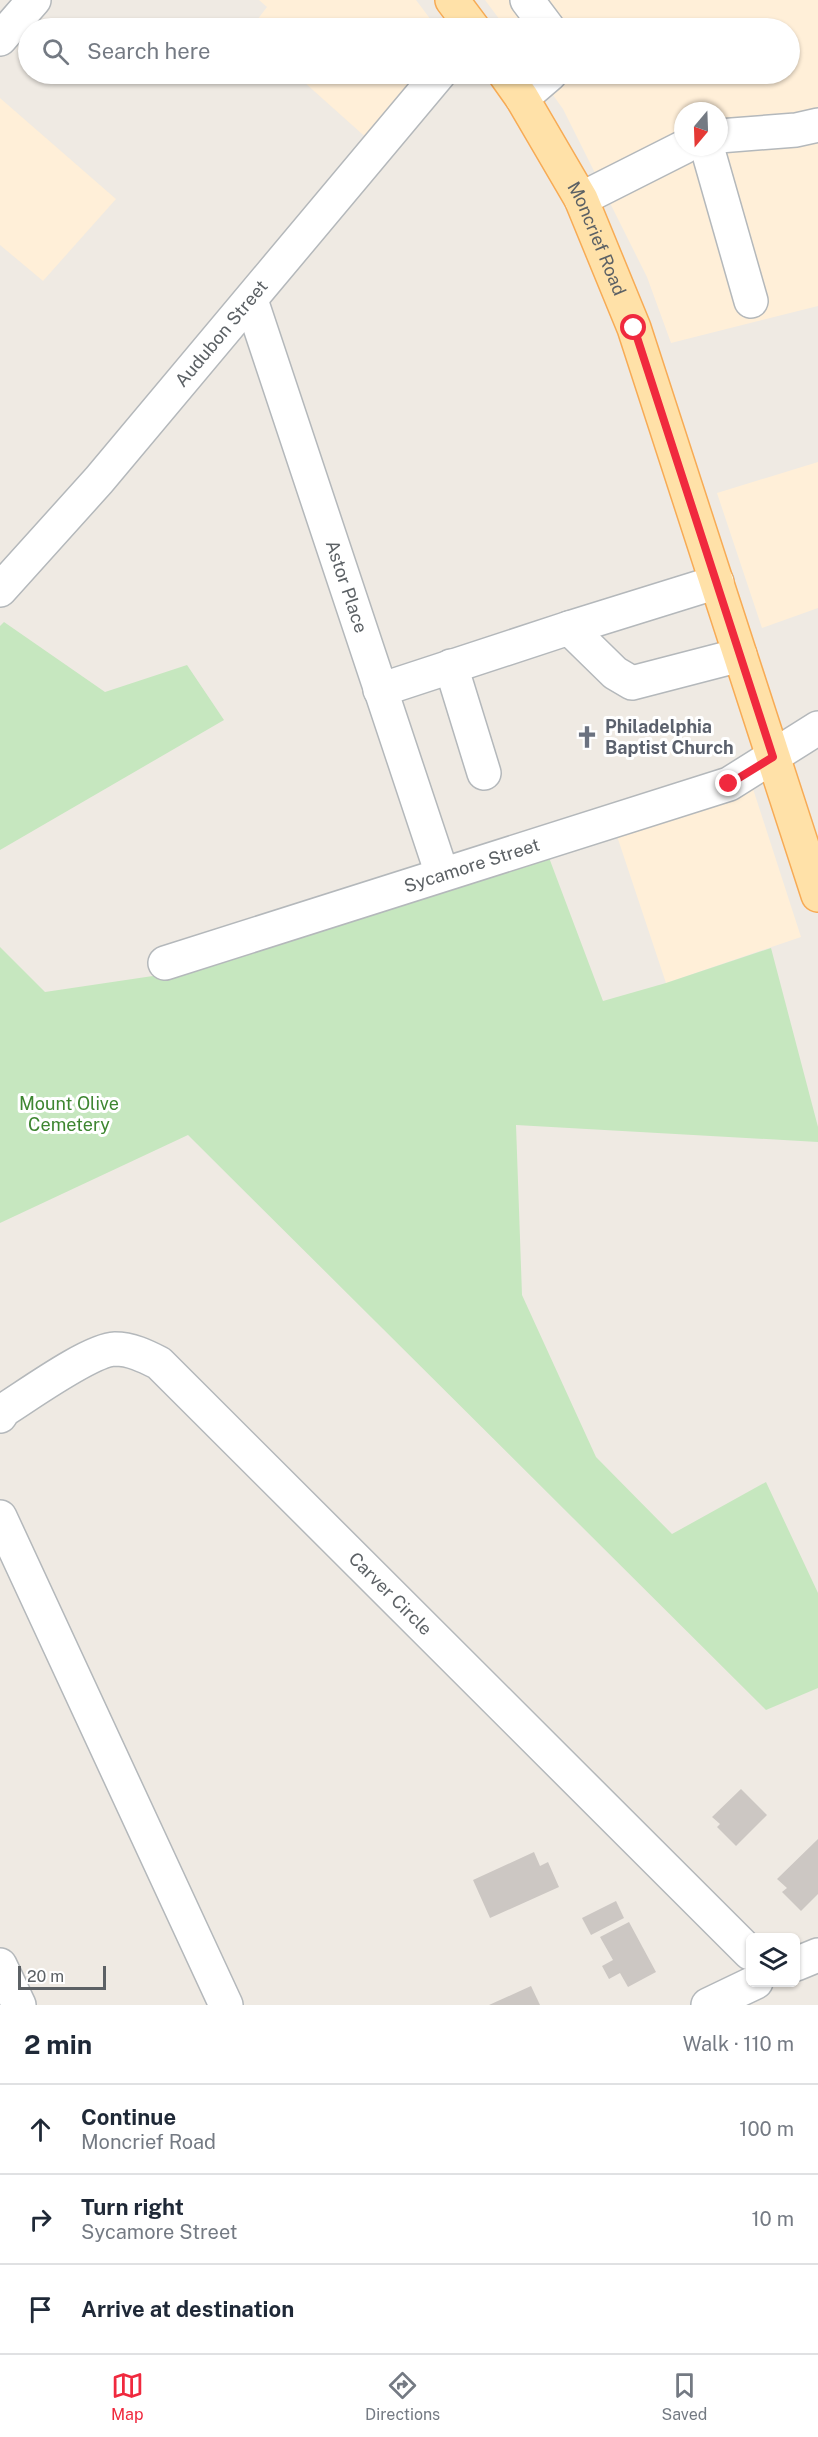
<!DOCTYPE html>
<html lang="en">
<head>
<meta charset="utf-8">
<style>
	body { margin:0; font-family:"Public Sans",sans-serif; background:#f2f2f3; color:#1f2937 }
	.controls { position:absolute; right:18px; bottom:18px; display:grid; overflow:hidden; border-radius:9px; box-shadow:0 2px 4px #0004 }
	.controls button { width:54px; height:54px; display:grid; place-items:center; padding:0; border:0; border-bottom:2px solid #e0e1e3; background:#fff; color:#1f2937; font:30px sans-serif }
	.compass { position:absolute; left:674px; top:102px; width:54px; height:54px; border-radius:50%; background:#fff; box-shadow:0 2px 4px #0004; rotate:199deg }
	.scale { position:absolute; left:18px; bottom:15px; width:88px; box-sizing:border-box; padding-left:6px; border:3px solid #5c6165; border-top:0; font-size:16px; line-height:21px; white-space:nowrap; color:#5c6165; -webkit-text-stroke:4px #fff; paint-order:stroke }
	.stop { position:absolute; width:18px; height:18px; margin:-14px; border:4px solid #f0293e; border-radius:50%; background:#fff }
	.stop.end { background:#f0293e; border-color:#fff; box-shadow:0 2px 6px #0008 }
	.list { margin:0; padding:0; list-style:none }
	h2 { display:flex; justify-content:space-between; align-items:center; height:78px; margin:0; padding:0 24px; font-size:26px }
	h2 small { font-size:20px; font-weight:400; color:#747a83 }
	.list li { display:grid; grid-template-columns:39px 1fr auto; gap:18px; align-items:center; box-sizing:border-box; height:90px; padding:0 24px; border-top:2px solid #e0e1e3 }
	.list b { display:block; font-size:22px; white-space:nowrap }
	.list p { margin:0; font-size:20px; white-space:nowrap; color:#747a83 }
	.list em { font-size:20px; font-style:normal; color:#747a83 }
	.icon { flex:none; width:33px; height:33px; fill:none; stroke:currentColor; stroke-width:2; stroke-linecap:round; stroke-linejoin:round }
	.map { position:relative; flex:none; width:818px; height:2005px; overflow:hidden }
	.search { position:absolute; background:#fff; box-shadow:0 2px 4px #0004; left:18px; right:18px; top:18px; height:66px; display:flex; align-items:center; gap:15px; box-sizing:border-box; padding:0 21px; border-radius:33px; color:#747a83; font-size:22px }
	.sheet { height:348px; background:#fff }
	nav { display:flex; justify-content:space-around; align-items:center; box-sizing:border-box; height:84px; border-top:2px solid #e0e1e3; background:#fff; font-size:16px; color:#747a83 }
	nav a { display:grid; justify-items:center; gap:3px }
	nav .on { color:#f0293e }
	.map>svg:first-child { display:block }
	.commercial { fill:#ffefd8; fill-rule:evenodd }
	.green { fill:#c6e7bf }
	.building { fill:#ccc7c3 }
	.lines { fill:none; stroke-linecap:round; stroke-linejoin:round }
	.minor-casing { stroke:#b4b8bb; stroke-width:36 }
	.major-casing { stroke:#f7ab55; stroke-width:36 }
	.minor { stroke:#fff; stroke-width:33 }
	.major { stroke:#ffe1a8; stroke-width:33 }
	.route { stroke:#f0293e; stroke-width:8 }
	.labels { text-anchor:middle; stroke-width:6; stroke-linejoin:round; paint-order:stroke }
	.street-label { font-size:18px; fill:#5c6165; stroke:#fff }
	.worship-label { font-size:18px; font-weight:bold; fill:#5b616d; stroke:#fff; text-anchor:start }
	.park-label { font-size:18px; fill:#3e8631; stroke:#fff }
</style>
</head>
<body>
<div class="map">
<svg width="818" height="2005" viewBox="0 0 818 2005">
	<rect width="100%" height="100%" fill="#efeae3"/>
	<g class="commercial">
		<polygon points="259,0 416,0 437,28 251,28 267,7"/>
		<path d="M485,0H818V306L671,343L647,277L563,109L538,74H790V28H506ZM683,111H719V147H683Z"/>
		<polygon points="295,74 416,74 371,142"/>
		<polygon points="0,98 116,199 43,281 0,245"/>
		<polygon points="818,462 818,608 762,628 717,493"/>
		<polygon points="744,761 801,937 666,983 607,806"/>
	</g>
	<g class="green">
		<polygon points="4,622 105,692 187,665 224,720 0,850 0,626"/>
		<polygon points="548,855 603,1001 666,983 771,948 818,1127 818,1142 516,1125 522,1295 596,1457 672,1534 766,1482 818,1593 818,1688 766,1710 188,1135 0,1223 0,947 45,992 173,973"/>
	</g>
	<g class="building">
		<polygon points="741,1789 767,1815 736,1846 717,1827 720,1824 712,1817"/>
		<polygon points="818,1839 818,1894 801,1911 782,1892 787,1888 777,1879"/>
		<polygon points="534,1852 540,1866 548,1862 559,1887 490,1918 473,1880"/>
		<polygon points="616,1901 624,1918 591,1935 582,1918"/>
		<polygon points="629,1922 656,1972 628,1987 620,1973 609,1979 602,1966 613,1960 600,1937"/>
		<polygon points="531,1986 540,2005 489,2005"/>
	</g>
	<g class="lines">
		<g class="minor-casing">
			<g id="minor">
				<polyline points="527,0 548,28"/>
				<polyline points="0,39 34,0"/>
				<polyline points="522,98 550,74"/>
				<polyline points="719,136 796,130 818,125"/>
				<polyline points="707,147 751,301"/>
				<polyline points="581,199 684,147"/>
				<path id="s1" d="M251,300L442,874"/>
				<path id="s2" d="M0,590L99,480L439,74"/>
				<polyline points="569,628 717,582"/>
				<polyline points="451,666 484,773"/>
				<polyline points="380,690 569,628 615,673 632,683 740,655"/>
				<path id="s3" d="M165,963L729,784L818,728"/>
				<path id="s4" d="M0,1416L4,1410C28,1395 90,1350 115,1349C131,1349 145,1356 159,1363L750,1953"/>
				<polyline points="0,1517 226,2005"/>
				<polyline points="796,1964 818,1955"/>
				<polyline points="0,1965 19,2005"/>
				<polyline points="708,2005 756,1982"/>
			</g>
		</g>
		<g class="major-casing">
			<g id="major">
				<polyline points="452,0 473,28"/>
				<path id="s5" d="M505,74L522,98L581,199L634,328L818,895"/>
			</g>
		</g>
		<use href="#minor" class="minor"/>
		<use href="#major" class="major"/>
	</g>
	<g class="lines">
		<polyline class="route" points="634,328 773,757 729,784"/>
	</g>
	<defs>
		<g id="church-bare" transform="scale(1.8)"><path d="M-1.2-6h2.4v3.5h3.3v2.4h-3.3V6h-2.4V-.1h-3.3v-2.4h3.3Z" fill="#6b7280" stroke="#fff" stroke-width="2.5" paint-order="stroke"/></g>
	</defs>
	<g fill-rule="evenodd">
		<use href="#church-bare" x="587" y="737"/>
	</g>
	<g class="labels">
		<g class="street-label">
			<text dy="6" stroke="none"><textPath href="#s5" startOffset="189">Moncrief Road</textPath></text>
			<text dy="6" stroke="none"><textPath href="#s2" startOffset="339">Audubon Street</textPath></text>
			<text dy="6" stroke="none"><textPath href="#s1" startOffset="302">Astor Place</textPath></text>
			<text dy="6" stroke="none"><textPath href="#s3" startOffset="322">Sycamore Street</textPath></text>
			<text dy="6" stroke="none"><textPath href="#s4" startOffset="508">Carver Circle</textPath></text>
		</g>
		<g class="worship-label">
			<text x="605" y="733">Philadelphia<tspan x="605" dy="21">Baptist Church</tspan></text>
		</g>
		<g class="park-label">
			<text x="69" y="1110">Mount Olive<tspan x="69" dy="21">Cemetery</tspan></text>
		</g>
	</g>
</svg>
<div class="controls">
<button><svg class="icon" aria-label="layers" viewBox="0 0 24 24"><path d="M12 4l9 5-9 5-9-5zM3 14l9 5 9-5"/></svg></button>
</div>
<svg class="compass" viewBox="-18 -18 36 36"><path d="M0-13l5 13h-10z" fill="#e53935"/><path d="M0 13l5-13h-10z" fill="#747a83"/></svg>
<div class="scale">20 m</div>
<div class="stop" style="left:634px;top:328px"></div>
<div class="stop end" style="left:729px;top:784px"></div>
<div class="search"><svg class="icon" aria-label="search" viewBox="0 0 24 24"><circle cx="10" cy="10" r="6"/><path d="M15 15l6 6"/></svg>Search here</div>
</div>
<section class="sheet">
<h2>2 min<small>Walk · 110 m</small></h2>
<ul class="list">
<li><svg class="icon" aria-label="ahead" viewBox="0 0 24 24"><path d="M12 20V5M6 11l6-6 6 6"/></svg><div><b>Continue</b><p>Moncrief Road</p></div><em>100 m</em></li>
<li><svg class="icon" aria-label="right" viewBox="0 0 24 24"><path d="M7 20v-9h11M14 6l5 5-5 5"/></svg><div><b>Turn right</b><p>Sycamore Street</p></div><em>10 m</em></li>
<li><svg class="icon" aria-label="arrive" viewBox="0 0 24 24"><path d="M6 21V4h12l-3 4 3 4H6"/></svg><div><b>Arrive at destination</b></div></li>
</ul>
</section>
<nav>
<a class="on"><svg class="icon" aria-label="map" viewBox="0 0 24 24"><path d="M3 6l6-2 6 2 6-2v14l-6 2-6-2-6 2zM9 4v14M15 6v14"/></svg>Map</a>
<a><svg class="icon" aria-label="directions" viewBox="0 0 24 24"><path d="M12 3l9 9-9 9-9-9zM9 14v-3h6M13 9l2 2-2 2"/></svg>Directions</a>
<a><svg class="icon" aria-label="saved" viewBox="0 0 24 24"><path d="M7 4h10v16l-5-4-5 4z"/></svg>Saved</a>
</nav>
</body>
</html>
